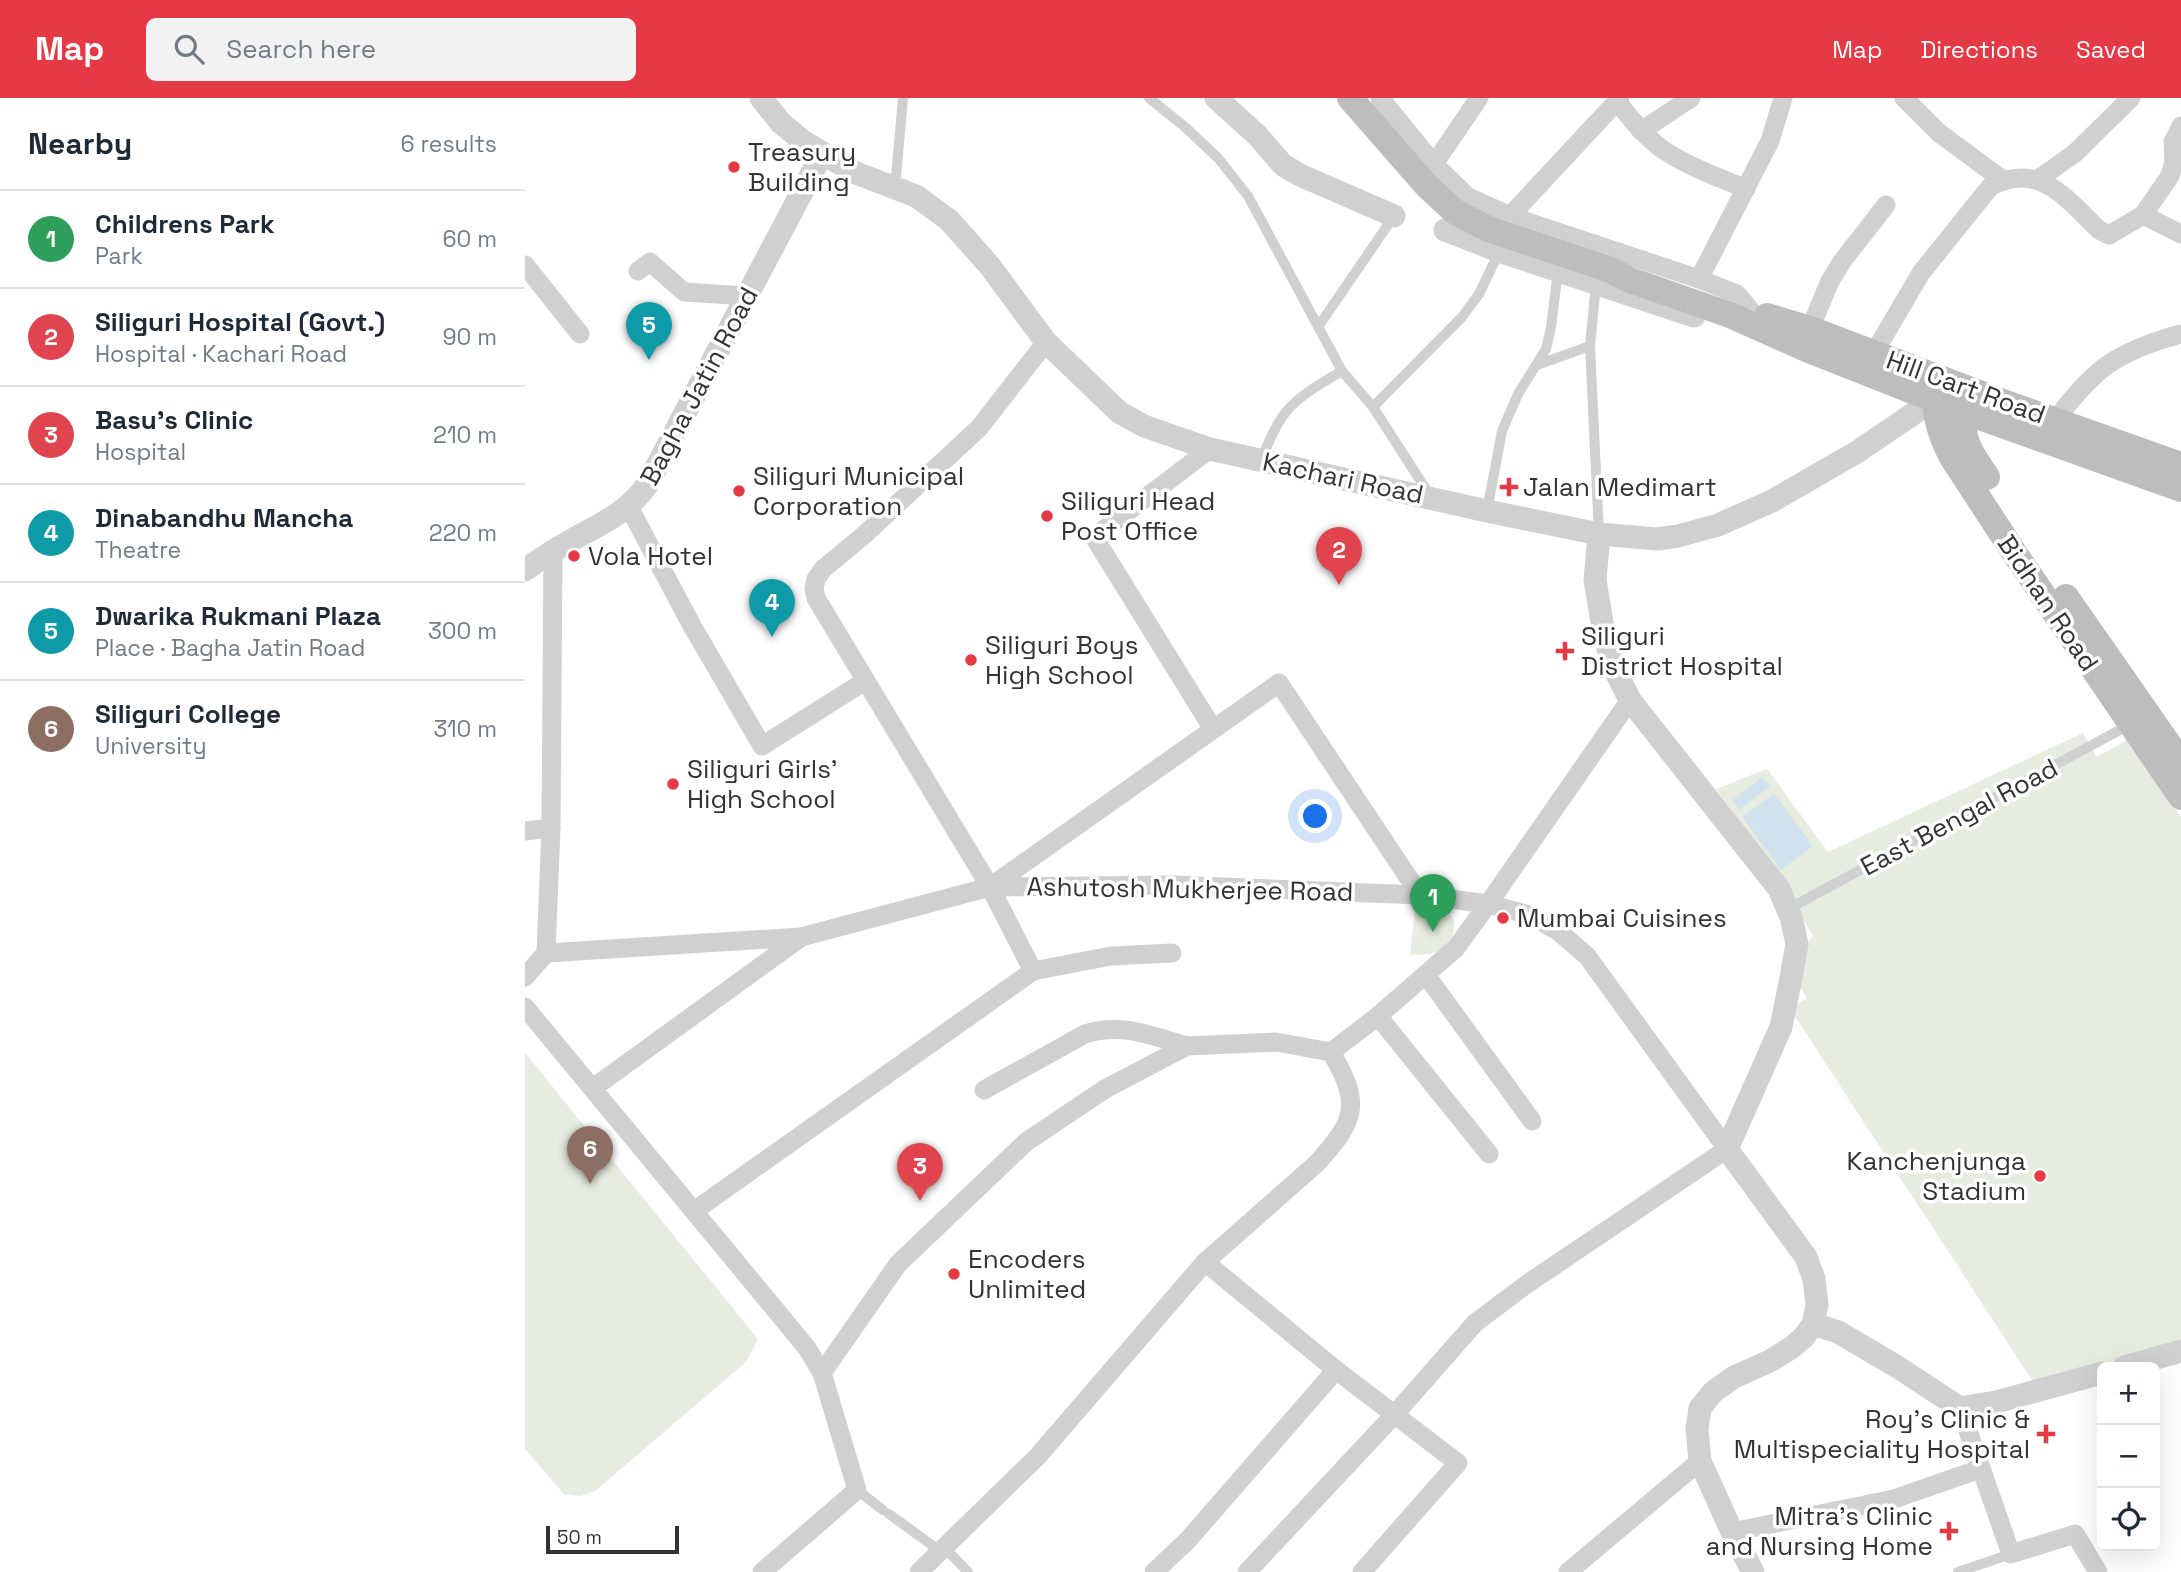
<!DOCTYPE html>
<html lang="en">
<head>
<meta charset="utf-8">
<style>
	body { margin:0; font-family:"Space Grotesk",sans-serif; background:#f2f2f3; color:#1f2937 }
	.controls { position:absolute; right:21px; bottom:21px; display:grid; overflow:hidden; border-radius:10px; box-shadow:0 7px 28px #0002 }
	.controls button { width:63px; height:63px; display:grid; place-items:center; padding:0; border:0; border-bottom:2px solid #e0e1e3; background:#fff; color:#1f2937; font:35px sans-serif }
	.scale { position:absolute; left:21px; bottom:18px; width:133px; box-sizing:border-box; padding-left:7px; border:4px solid #333; border-top:0; font-size:19px; line-height:24px; white-space:nowrap; color:#333; -webkit-text-stroke:5px #fff; paint-order:stroke }
	.you { position:absolute; left:791px; top:719px; width:24px; height:24px; margin:-18px; border:5px solid #fff; border-radius:50%; background:#1a73e8; box-shadow:0 0 0 10px #1a73e833 }
	.badge { display:grid; place-items:center; width:46px; height:46px; border-radius:50%; background:#e63946; color:#fff; font-size:23px; font-weight:700 }
	.pin { position:absolute; translate:-50% -58px; filter:drop-shadow(0 2px 4px #0008) }
	.pin::after { content:''; position:absolute; top:37px; width:24px; height:21px; background:inherit; clip-path:polygon(0 0,100% 0,50% 100%) }
	.list { margin:0; padding:0; list-style:none }
	h2 { display:flex; justify-content:space-between; align-items:center; height:91px; margin:0; padding:0 28px; font-size:30px }
	h2 small { font-size:23px; font-weight:400; color:#747a83 }
	.list li { display:grid; grid-template-columns:46px 1fr auto; gap:21px; align-items:center; box-sizing:border-box; height:98px; padding:0 28px; border-top:2px solid #e0e1e3 }
	.list b { display:block; font-size:26px; white-space:nowrap }
	.list p { margin:0; font-size:23px; white-space:nowrap; color:#747a83 }
	.list em { font-size:23px; font-style:normal; color:#747a83 }
	.icon { flex:none; width:38px; height:38px; fill:none; stroke:currentColor; stroke-width:2; stroke-linecap:round; stroke-linejoin:round }
	.map { position:relative; flex:none; width:1656px; height:1474px; overflow:hidden }
	header { display:flex; align-items:center; gap:42px; box-sizing:border-box; height:98px; padding:0 35px; background:#e63946; color:#fff }
	header strong { font-size:33px }
	nav { display:flex; gap:38px; margin-inline-start:auto; font-size:24px }
	.search { width:490px; height:63px; background:#f2f2f3; display:flex; align-items:center; gap:18px; box-sizing:border-box; padding:0 24px; border-radius:10px; color:#747a83; font-size:26px }
	main { display:flex }
	aside { flex:1; background:#fff }
	.map>svg:first-child { display:block }
	.green { fill:#e6ecdf }
	.water { fill:#cfe2ee }
	.lines { fill:none; stroke-linecap:round; stroke-linejoin:round }
	.service { stroke:#d0d0d0; stroke-width:10 }
	.minor { stroke:#d0d0d0; stroke-width:19 }
	.tertiary { stroke:#d0d0d0; stroke-width:23 }
	.secondary { stroke:#bdbdbd; stroke-width:26 }
	.secondary-bridge { stroke:#bdbdbd; stroke-width:26 }
	.poi-dot { fill:#e63946; stroke:#fff; stroke-width:2.5 }
	.labels { text-anchor:middle; stroke-width:7; stroke-linejoin:round; paint-order:stroke }
	.poi-label { font-size:26px; fill:#333; stroke:#fff; text-anchor:start }
	.street-label { font-size:26px; fill:#333; stroke:#fff }
</style>
</head>
<body>
<header>
<strong>Map</strong>
<div class="search"><svg class="icon" aria-label="search" viewBox="0 0 24 24"><circle cx="10" cy="10" r="6"/><path d="M15 15l6 6"/></svg>Search here</div>
<nav><a>Map</a><a>Directions</a><a>Saved</a></nav>
</header>
<main>
<aside>
<h2>Nearby<small>6 results</small></h2>
<ul class="list">
<li><span class="badge" style="background:#2e9e5b">1</span><div><b>Childrens Park</b><p>Park</p></div><em>60 m</em></li>
<li><span class="badge" style="background:#e0444e">2</span><div><b>Siliguri Hospital (Govt.)</b><p>Hospital · Kachari Road</p></div><em>90 m</em></li>
<li><span class="badge" style="background:#e0444e">3</span><div><b>Basu's Clinic</b><p>Hospital</p></div><em>210 m</em></li>
<li><span class="badge" style="background:#0f9aa8">4</span><div><b>Dinabandhu Mancha</b><p>Theatre</p></div><em>220 m</em></li>
<li><span class="badge" style="background:#0f9aa8">5</span><div><b>Dwarika Rukmani Plaza</b><p>Place · Bagha Jatin Road</p></div><em>300 m</em></li>
<li><span class="badge" style="background:#8d6e63">6</span><div><b>Siliguri College</b><p>University</p></div><em>310 m</em></li>
</ul>
</aside>
<div class="map">
<svg width="1656" height="1474" viewBox="0 0 1656 1474">
	<rect width="100%" height="100%" fill="#fff"/>
	<g class="green">
		<polygon points="1558,635 1572,659 1602,642 1656,719 1656,1245 1509,1285 1265,911 1282,900 1274,887 1280,848 1288,838 1242,761 1191,691 1242,671 1303,754"/>
		<path d="M890,812H917L927,818C934,832 924,851 909,855C901,857 892,856 885,857Z"/>
		<polygon points="0,955 233,1241 221,1264 70,1393 55,1398 39,1396 0,1351"/>
	</g>
	<g class="water">
		<polygon points="1237,679 1245,688 1214,712 1207,702"/>
		<polygon points="1249,696 1288,748 1256,772 1217,719"/>
	</g>
	<g class="lines">
		<g class="service">
			<polyline points="624,0 660,29 693,60 723,98 817,273 848,309 904,396"/>
			<polyline points="370,90 378,0"/>
			<polyline points="1071,186 1065,248 1074,436"/>
			<polyline points="793,229 869,118"/>
			<polyline points="1012,267 1065,248"/>
			<polyline points="848,309 937,219 954,196 974,154"/>
			<path d="M737,362C755,309 770,301 817,273"/>
			<polyline points="962,413 977,333 993,296 1021,251 1026,229 1033,173"/>
			<polyline points="1263,811 1604,627"/>
			<polyline points="332,1392 358,1412"/>
			<polyline points="364,1416 415,1453"/>
			<polyline points="419,1449 443,1474"/>
			<polyline points="1433,1474 1486,1456"/>
		</g>
		<g class="minor">
			<polyline points="855,0 909,66 943,99 985,118 1174,181 1212,196 1226,213"/>
			<polyline points="1379,0 1414,35 1478,82"/>
			<path d="M1092,4C1106,20 1119,38 1137,51C1162,68 1193,79 1221,91"/>
			<polyline points="1116,33 1166,0"/>
			<polyline points="909,66 954,0"/>
			<polyline points="1512,82 1550,55 1606,0"/>
			<polyline points="1618,117 1656,136"/>
			<polyline points="985,118 1095,0"/>
			<polyline points="0,167 55,236"/>
			<polyline points="113,173 125,164 159,194 222,198"/>
			<polyline points="1174,181 1245,43 1258,0"/>
			<polyline points="1285,231 1305,183 1318,162 1361,107"/>
			<path d="M1349,255L1396,175L1465,89C1513,62 1542,101 1574,132L1584,137L1618,117L1645,78L1649,64L1648,44L1656,28"/>
			<path d="M1530,322C1542,308 1553,292 1567,280C1589,257 1626,244 1656,236"/>
			<polyline points="685,351 569,439 688,631"/>
			<polyline points="104,409 166,526 237,648 340,583"/>
			<polyline points="0,733 26,730"/>
			<polyline points="465,789 754,585 895,797"/>
			<polyline points="21,855 276,839 465,789 649,787 895,797 963,806 1004,817 1033,833 1062,858 1202,1051 1002,1186 950,1225 869,1317 722,1474"/>
			<polyline points="21,855 26,730 28,453"/>
			<polyline points="508,873 465,789 291,500 289,491 291,481 298,471 339,437 454,330 521,244"/>
			<polyline points="901,877 1007,1023"/>
			<polyline points="0,879 21,855"/>
			<polyline points="0,909 282,1250 297,1275 332,1392 237,1474"/>
			<polyline points="853,918 964,1056"/>
			<polyline points="68,990 275,840"/>
			<path d="M459,992L560,936C596,924 627,938 662,948"/>
			<polyline points="169,1113 508,873 586,858 647,855"/>
			<polyline points="680,1164 811,1272 933,1365 837,1474"/>
			<polyline points="297,1275 373,1166 501,1044 580,991 662,948 751,944 806,954 853,918 931,850 963,806 1105,602"/>
			<polyline points="1435,1310 1486,1456 1550,1436 1573,1474"/>
			<polyline points="1207,1434 1369,1401 1455,1371"/>
			<path d="M394,1474L513,1358L680,1164L791,1066C832,1022 836,1005 806,954"/>
			<polyline points="629,1474 662,1443 811,1272"/>
			<polyline points="1043,1474 1175,1363"/>
		</g>
		<g class="tertiary">
			<polyline points="236,0 256,25 279,44 331,75 391,98 424,122 464,167 521,244 594,314 619,328 685,351 962,413 1074,436 1132,441 1153,438 1193,427 1247,403 1332,354 1410,301"/>
			<polyline points="691,0 732,37 758,67 775,77 869,118"/>
			<polyline points="920,132 974,153 1169,218"/>
			<polyline points="1074,436 1070,482 1079,537 1089,570 1105,602 1254,791 1266,819 1272,846 1266,880 1256,929 1202,1051 1281,1159 1289,1181 1292,1207 1288,1226 1279,1239 1266,1250 1245,1263 1209,1279 1188,1294 1175,1310 1172,1331 1175,1363 1207,1434 1228,1474"/>
			<path d="M0,472C15,461 31,451 47,442C77,425 101,416 122,387L297,56"/>
			<polyline points="1288,1226 1313,1234 1371,1268 1435,1310 1471,1304 1577,1275"/>
			<polyline points="1599,1269 1656,1253"/>
		</g>
		<g class="secondary">
			<polyline points="1083,171 1105,182 1205,217 1286,253 1438,313 1656,391"/>
			<polyline points="1242,218 1285,231 1475,303 1656,367"/>
			<path d="M1411,288C1408,314 1415,338 1428,361L1490,456L1656,699"/>
			<path d="M1440,298C1436,342 1439,344 1462,379"/>
			<polyline points="1541,499 1656,664"/>
		</g>
		<polyline class="secondary-bridge" points="825,0 902,88 929,113 963,131 1083,171"/>
	</g>
	<g class="poi-dot">
		<circle cx="209" cy="69" r="7"/>
		<path d="M980.5 378.5h7v7h7v7h-7v7h-7v-7h-7v-7h7z"/>
		<circle cx="214" cy="393" r="7"/>
		<circle cx="522" cy="418" r="7"/>
		<circle cx="49" cy="458" r="7"/>
		<path d="M1036.5 542.5h7v7h7v7h-7v7h-7v-7h-7v-7h7z"/>
		<circle cx="446" cy="562" r="7"/>
		<circle cx="148" cy="686" r="7"/>
		<circle cx="978" cy="820" r="7"/>
		<circle cx="1515" cy="1078" r="7"/>
		<circle cx="429" cy="1176" r="7"/>
		<path d="M1517.5 1325.5h7v7h7v7h-7v7h-7v-7h-7v-7h7z"/>
		<path d="M1420.5 1422.5h7v7h7v7h-7v7h-7v-7h-7v-7h7z"/>
	</g>
	<g class="labels">
		<g class="poi-label">
			<text x="223" y="63">Treasury<tspan x="223" dy="30">Building</tspan></text>
			<text x="228" y="387">Siliguri Municipal<tspan x="228" dy="30">Corporation</tspan></text>
			<text x="998" y="398">Jalan Medimart</text>
			<text x="536" y="412">Siliguri Head<tspan x="536" dy="30">Post Office</tspan></text>
			<text x="63" y="467">Vola Hotel</text>
			<text x="1056" y="547">Siliguri<tspan x="1056" dy="30">District Hospital</tspan></text>
			<text x="460" y="556">Siliguri Boys<tspan x="460" dy="30">High School</tspan></text>
			<text x="162" y="680">Siliguri Girls'<tspan x="162" dy="30">High School</tspan></text>
			<text x="992" y="829">Mumbai Cuisines</text>
			<text x="1501" y="1072" text-anchor="end">Kanchenjunga<tspan x="1501" dy="30">Stadium</tspan></text>
			<text x="443" y="1170">Encoders<tspan x="443" dy="30">Unlimited</tspan></text>
			<text x="1505" y="1330" text-anchor="end">Roy's Clinic &amp;<tspan x="1505" dy="30">Multispeciality Hospital</tspan></text>
			<text x="1408" y="1427" text-anchor="end">Mitra's Clinic<tspan x="1408" dy="30">and Nursing Home</tspan></text>
		</g>
		<g class="street-label">
			<text transform="translate(174 288) rotate(-62)" y="9">Bagha Jatin Road</text>
			<text transform="translate(1441 289) rotate(20)" y="9">Hill Cart Road</text>
			<text transform="translate(818 380) rotate(12)" y="9">Kachari Road</text>
			<text transform="translate(1523 505) rotate(56)" y="9">Bidhan Road</text>
			<text transform="translate(1434 719) rotate(-28)" y="9">East Bengal Road</text>
			<text transform="translate(665 791) rotate(1)" y="9">Ashutosh Mukherjee Road</text>
		</g>
	</g>
</svg>
<div class="controls">
<button>+</button>
<button>−</button>
<button><svg class="icon" aria-label="locate" viewBox="0 0 24 24"><circle cx="12" cy="12" r="6"/><path d="M12 2v4M12 18v4M2 12h4M18 12h4"/></svg></button>
</div>
<div class="scale">50 m</div>
<div class="you"></div>
<div class="pin badge" style="left:908px;top:834px;background:#2e9e5b">1</div>
<div class="pin badge" style="left:814px;top:487px;background:#e0444e">2</div>
<div class="pin badge" style="left:395px;top:1103px;background:#e0444e">3</div>
<div class="pin badge" style="left:247px;top:539px;background:#0f9aa8">4</div>
<div class="pin badge" style="left:124px;top:262px;background:#0f9aa8">5</div>
<div class="pin badge" style="left:65px;top:1086px;background:#8d6e63">6</div>
</div>
</main>
</body>
</html>
